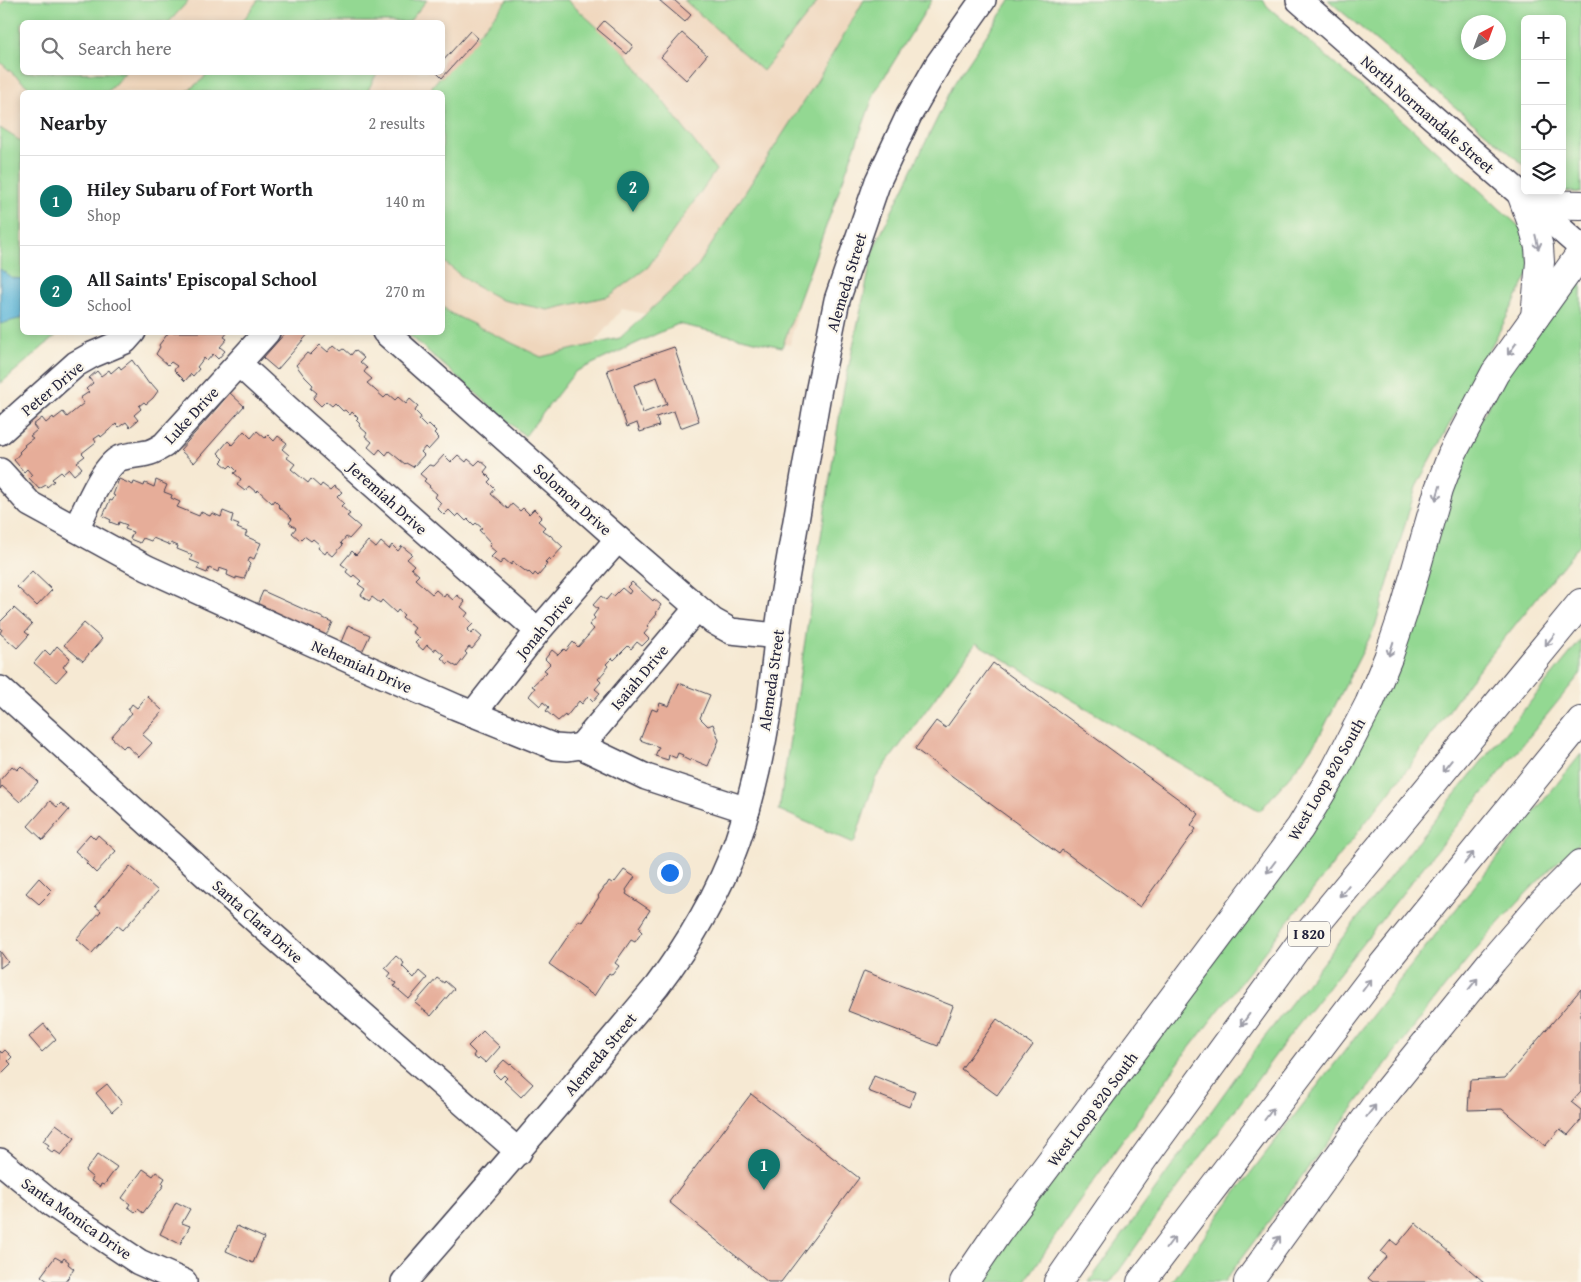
<!DOCTYPE html>
<html lang="en">
<head>
<meta charset="utf-8">
<style>
	body { margin:0; font-family:"Gentium Book Plus",serif; background:#f2f2f2; color:#202124 }
	.controls { position:absolute; right:15px; top:15px; display:grid; overflow:hidden; border-radius:8px; box-shadow:0 2px 8px #0003 }
	.controls button { width:45px; height:45px; display:grid; place-items:center; padding:0; border:0; border-bottom:1px solid #e0e0e0; background:#fff; color:#202124; font:25px sans-serif }
	.compass { position:absolute; left:1461px; top:15px; width:45px; height:45px; border-radius:50%; background:#fff; box-shadow:0 2px 8px #0003; rotate:41deg }
	.you { position:absolute; left:669px; top:872px; width:18px; height:18px; margin:-12px; border:4px solid #fff; border-radius:50%; background:#1a73e8; box-shadow:0 0 0 8px #1a73e833 }
	.badge { display:grid; place-items:center; width:32px; height:32px; border-radius:50%; background:#0f766e; color:#fff; font-size:16px; font-weight:700 }
	.pin { position:absolute; translate:-50% -41px; filter:drop-shadow(0 1px 2px #0008) }
	.pin::after { content:''; position:absolute; top:26px; width:18px; height:15px; background:inherit; clip-path:polygon(0 0,100% 0,50% 100%) }
	.list { margin:0; padding:0; list-style:none }
	h2 { display:flex; justify-content:space-between; align-items:center; height:65px; margin:0; padding:0 20px; font-size:21px }
	h2 small { font-size:16px; font-weight:400; color:#757577 }
	.list li { display:grid; grid-template-columns:32px 1fr auto; gap:15px; align-items:center; box-sizing:border-box; height:90px; padding:0 20px; border-top:1px solid #e0e0e0 }
	.list b { display:block; font-size:19px; white-space:nowrap }
	.list p { margin:0; font-size:16px; white-space:nowrap; color:#757577 }
	.list em { font-size:16px; font-style:normal; color:#757577 }
	.icon { flex:none; width:28px; height:28px; fill:none; stroke:currentColor; stroke-width:2; stroke-linecap:round; stroke-linejoin:round }
	.map { position:relative; flex:none; width:1581px; height:1282px; overflow:hidden }
	.search { position:absolute; background:#fff; box-shadow:0 2px 8px #0003; left:20px; top:20px; width:425px; height:55px; display:flex; align-items:center; gap:12px; box-sizing:border-box; padding:0 18px; border-radius:8px; color:#757577; font-size:19px }
	.panel { position:absolute; background:#fff; box-shadow:0 2px 8px #0003; left:20px; top:90px; width:425px; height:245px; border-radius:8px }
	.map>svg:first-child { display:block }
	.built { fill:#efd6bc; fill-rule:evenodd }
	.green { fill:#93d892; stroke:#5a7d66; fill-rule:evenodd }
	.water { fill:#59b4d7; stroke:#3e6b89 }
	.building { fill:#e6ad99; fill-rule:evenodd }
	.lines { fill:none; stroke-linecap:round; stroke-linejoin:round }
	.minor-casing { stroke:#424052; stroke-width:28 }
	.major-casing { stroke:#424052; stroke-width:30 }
	.highway-casing { stroke:#424052; stroke-width:30 }
	.minor { stroke:#fff; stroke-width:25 }
	.major { stroke:#fff; stroke-width:28 }
	.highway { stroke:#fff; stroke-width:28 }
	.oneway { stroke:#9c9ca7 }
	.labels { text-anchor:middle; stroke-width:4.5; stroke-linejoin:round; paint-order:stroke }
	.shield { fill:#fbf7ec; stroke:#636270; stroke-width:1 }
	.shield-label { font-size:15px; font-weight:bold; fill:#22223b }
	.street-label { font-size:16px; fill:#22223b; stroke:#fbf7ec }
</style>
</head>
<body>
<div class="map">
<svg width="1581" height="1282" viewBox="0 0 1581 1282">
	<rect width="100%" height="100%" fill="#fbf7ec"/>
	<filter id="ink" filterUnits="userSpaceOnUse"><feTurbulence type="fractalNoise" baseFrequency=".02" numOctaves="2"/><feDisplacementMap in="SourceGraphic" scale="10" xChannelSelector="R" yChannelSelector="G"/><feConvolveMatrix kernelMatrix="1 2 1 2 8 2 1 2 1" color-interpolation-filters="sRGB"/></filter>
	<filter id="wash" filterUnits="userSpaceOnUse"><feTurbulence type="fractalNoise" baseFrequency=".0096" numOctaves="4" result="noise"/><feDisplacementMap in="SourceGraphic" scale="20" xChannelSelector="R" yChannelSelector="G"/><feGaussianBlur stdDeviation="1.12" result="paint"/><feColorMatrix in="noise" values="0 0 0 0 0 0 0 0 0 0 0 0 0 0 0 0 0 1.4 0 .05"/><feComposite in="paint" operator="in"/></filter>
	<g filter="url(#wash)">
		<rect width="100%" height="100%" fill="#f6e9d3"/>
		<path class="built" d="M0,0H928L869,99L802,288L790,345L622,309L524,427L442,332V92H22V293L0,328ZM22,22H442V72H22Z"/>
		<g class="green">
			<polygon points="5,0 189,0 169,22 22,22 22,72 125,73 107,92 34,92 0,62 0,6"/>
			<polygon points="258,0 427,0 409,22 242,22"/>
			<polygon points="508,0 567,0 625,52 716,170 648,267 609,296 548,310 502,300 470,283 443,261 442,92 430,92 433,85"/>
			<polygon points="684,0 817,0 816,4 763,71"/>
			<polygon points="864,0 932,0 875,92 782,347 678,324 575,372 525,436 407,333 442,332 443,306 448,312 541,357 620,338 697,267 817,81"/>
			<polygon points="1010,0 1263,0 1268,7 1409,126 1522,229 1531,269 1509,313 1416,487 1375,627 1319,737 1298,766 1260,811 976,643 875,779 854,843 779,810 843,393 874,248 955,82"/>
			<path d="M1328,0H1581V193L1562,191V19H1525V166ZM1468,22H1498V52H1468Z"/>
			<polygon points="208,72 377,72 377,73 367,92 186,92 203,79"/>
			<polygon points="0,128 22,142 22,332 59,333 0,384"/>
			<polygon points="1581,279 1581,543 1469,682 1412,763 1187,1051 1074,1208 1025,1282 974,1282 1324,802 1469,440 1514,361 1575,282"/>
			<polygon points="1581,640 1581,673 1428,861 1288,1038 1163,1208 1111,1282 1089,1282 1263,1039 1451,799"/>
			<path d="M1581,754V841C1504,908 1441,990 1380,1072C1327,1141 1276,1212 1224,1282H1172L1233,1196L1301,1107L1424,949Z"/>
		</g>
		<polygon class="water" points="0,269 12,278 22,279 22,318 0,324"/>
		<g id="blocks">
			<g class="building">
				<polygon points="659,0 674,0 691,15 685,22"/>
				<polygon points="604,21 633,46 627,54 597,29"/>
				<polygon points="470,31 478,38 442,78 436,72 442,72 442,62"/>
				<polygon points="682,33 707,55 686,80 661,57"/>
				<polygon points="169,332 228,332 224,337 227,339 220,347 225,351 218,359 213,354 207,361 204,358 197,367 199,369 193,376 191,374 185,381 174,370 177,366 171,362 168,365 156,354 160,347 159,345"/>
				<polygon points="286,332 310,332 277,370 263,358"/>
				<polygon points="320,345 328,352 334,345 341,351 344,349 351,355 355,350 364,358 360,362 367,368 364,372 372,379 367,383 384,398 388,394 395,400 398,397 406,404 410,399 418,406 415,411 421,417 419,420 426,427 429,424 436,431 434,433 439,438 428,450 425,447 421,452 424,455 413,467 406,463 405,464 389,451 386,455 380,449 376,454 368,447 372,442 365,436 367,433 359,426 360,424 356,420 358,418 352,412 350,415 345,410 343,411 335,403 332,406 326,401 321,406 313,398 317,393 311,388 313,385 305,377 296,365 307,353 310,355"/>
				<path d="M674,347L699,421L680,428L674,411L656,417L659,426L640,432L637,423L627,427L607,370ZM657,377L667,404L643,413L634,385Z"/>
				<polygon points="132,360 149,384 151,383 158,391 153,398 146,404 144,402 139,406 141,409 134,415 138,420 130,427 126,422 119,427 116,424 101,437 100,435 94,439 96,442 82,453 85,456 77,462 82,468 74,475 69,469 63,474 61,472 52,479 54,481 47,487 46,485 39,489 29,478 32,475 27,469 24,472 14,460 20,453 19,452 25,446 24,445 33,438 30,436 37,430 33,425 42,418 46,423 53,417 54,419 63,412 67,417 84,403 80,398 89,392 86,389 93,383 89,378 97,371 101,376 109,370 111,373 119,366 121,369"/>
				<polygon points="230,393 244,406 194,463 180,450"/>
				<polygon points="244,431 251,438 257,431 265,438 268,435 274,441 278,436 287,443 282,449 289,455 287,458 295,464 291,469 308,483 311,479 320,487 322,484 330,490 334,486 342,492 337,497 344,503 341,506 350,514 347,516 360,527 349,539 346,537 341,543 343,545 333,556 327,551 325,554 318,548 320,545 313,539 311,541 304,536 300,540 292,533 296,528 289,523 292,519 278,506 279,505 274,500 272,503 258,490 256,492 249,486 245,491 237,485 241,479 234,473 237,471 231,465 228,468 221,462 224,459 218,453 228,441 232,445"/>
				<polygon points="444,455 451,462 458,455 466,462 468,459 475,465 480,460 488,467 484,472 491,479 488,482 495,489 491,494 508,509 512,504 520,511 523,508 529,514 534,509 542,517 538,521 545,527 542,530 550,536 550,535 563,547 551,560 549,558 545,562 547,564 544,568 545,568 538,576 535,573 533,576 529,572 528,573 513,562 511,565 504,559 500,564 491,557 496,552 489,546 491,543 479,530 482,528 476,523 474,525 468,519 466,521 459,514 456,517 449,510 444,515 437,508 441,503 435,497 437,494 429,487 430,486 424,481 426,479 420,474 429,465 434,466"/>
				<polygon points="119,479 133,485 134,482 144,486 145,483 154,487 156,480 167,485 164,492 172,495 171,498 180,502 177,507 199,516 201,512 210,516 212,513 221,517 223,511 233,515 231,522 239,525 237,528 247,532 245,536 261,543 254,559 250,557 248,562 250,564 244,579 236,577 236,579 227,575 228,571 219,568 218,572 209,568 207,573 197,569 200,564 190,560 192,555 177,549 178,546 171,543 170,545 153,538 151,541 143,538 140,543 130,539 133,532 125,529 127,525 119,522 118,525 110,522 111,520 103,516 110,500 112,501 115,496 113,495"/>
				<polygon points="368,541 376,548 381,542 389,549 392,545 398,551 402,546 412,554 407,559 414,565 411,568 419,575 415,579 432,594 436,590 444,597 446,594 453,600 457,595 465,602 461,607 468,613 465,617 473,624 467,630 471,634 474,630 482,637 472,649 469,647 465,652 467,654 457,667 449,662 448,664 441,658 444,655 436,648 434,651 427,645 423,650 415,643 420,638 412,632 415,628 402,617 404,615 398,610 396,613 382,600 380,603 372,597 369,601 361,595 365,589 358,584 361,581 354,575 352,577 346,572 348,569 341,564 352,551 356,555"/>
				<polygon points="32,571 52,590 37,606 17,587"/>
				<polygon points="632,582 653,601 654,599 661,605 656,613 657,614 647,626 649,628 644,634 649,639 642,646 637,642 631,649 628,646 614,660 612,658 606,664 608,666 604,671 605,671 598,679 601,682 595,689 600,693 593,701 588,696 582,704 579,701 566,717 565,715 558,721 546,711 549,707 543,702 540,706 529,696 535,688 532,686 547,672 544,670 550,664 545,659 552,650 558,655 564,649 566,651 573,642 578,647 594,629 589,625 595,618 593,616 598,609 593,605 601,596 606,600 611,594 614,596 622,588 629,594 631,591 627,587"/>
				<polygon points="263,591 332,622 325,638 256,607"/>
				<polygon points="14,608 32,624 25,632 29,635 17,648 0,633 2,629 0,627 0,622"/>
				<polygon points="84,623 102,639 83,661 64,645"/>
				<polygon points="348,625 370,635 362,652 341,642"/>
				<polygon points="57,646 70,658 63,667 67,670 56,682 34,663 45,650 50,655"/>
				<polygon points="993,663 1199,814 1191,825 1196,829 1140,907 1062,850 1059,854 915,749 936,721 946,728"/>
				<polygon points="679,683 710,695 700,718 708,726 713,724 719,740 708,766 691,759 690,761 682,757 683,755 678,753 676,758 669,755 668,760 655,756 659,747 640,740 652,709 657,711 660,703 669,706"/>
				<polygon points="147,696 163,711 142,734 152,743 139,757 126,745 123,748 111,737 132,713 128,710 132,704 137,708"/>
				<polygon points="12,766 17,770 21,766 38,782 20,802 2,786 0,789 0,780"/>
				<polygon points="50,801 57,807 61,803 69,810 43,840 28,826"/>
				<polygon points="90,834 95,839 98,835 116,851 96,873 86,863 88,862 75,851"/>
				<polygon points="130,866 158,891 123,930 117,925 92,953 76,939 101,911 95,906"/>
				<polygon points="624,870 635,877 626,890 627,892 626,894 650,910 639,927 641,928 640,930 642,932 635,942 631,940 615,963 619,966 612,975 609,973 594,996 549,964 579,920 582,922 599,897 598,896 605,886 606,886 609,881 612,883 614,881 615,882"/>
				<polygon points="39,878 52,891 39,904 26,893"/>
				<polygon points="0,951 8,962 0,968"/>
				<polygon points="396,956 404,963 402,966 414,978 419,971 427,978 409,999 394,986 396,983 388,977 391,973 385,968"/>
				<polygon points="864,971 953,1006 938,1046 848,1011"/>
				<polygon points="437,978 444,983 445,981 454,989 431,1016 415,1003"/>
				<polygon points="1581,989 1581,1091 1571,1102 1581,1110 1581,1120 1568,1135 1560,1129 1545,1146 1502,1109 1468,1110 1470,1080 1505,1078"/>
				<polygon points="997,1019 1033,1045 997,1095 961,1069"/>
				<polygon points="44,1024 56,1039 42,1052 29,1037"/>
				<polygon points="483,1031 500,1047 486,1063 480,1058 478,1060 473,1056 475,1053 468,1046"/>
				<polygon points="5,1050 12,1057 8,1061 11,1064 0,1075 0,1051 2,1053"/>
				<polygon points="504,1060 510,1065 511,1064 533,1084 521,1097 504,1081 507,1078 504,1075 500,1079 493,1072"/>
				<polygon points="874,1076 915,1092 909,1107 868,1091"/>
				<polygon points="107,1084 122,1103 112,1112 96,1093"/>
				<polygon points="751,1094 859,1178 781,1282 768,1282 669,1202"/>
				<polygon points="56,1124 75,1138 61,1155 55,1151 53,1153 47,1148 49,1145 43,1141"/>
				<polygon points="98,1154 117,1167 104,1185 101,1184 100,1187 91,1181 93,1178 85,1171"/>
				<polygon points="143,1169 153,1176 156,1172 165,1178 162,1183 164,1185 143,1213 138,1209 135,1212 128,1207 130,1204 122,1198"/>
				<polygon points="176,1202 190,1209 182,1223 190,1226 180,1244 160,1234"/>
				<polygon points="1415,1223 1484,1282 1373,1282 1368,1278 1387,1256 1381,1252 1391,1240 1397,1245"/>
				<polygon points="237,1226 264,1238 253,1263 226,1251"/>
				<polygon points="55,1257 62,1261 64,1258 69,1262 68,1264 74,1269 65,1282 49,1282 41,1276"/>
			</g>
		</g>
	</g>
	<g filter="url(#ink)">
		<use href="#blocks" fill-opacity="0" stroke="#424052" stroke-width="1"/>
		<g class="lines">
			<g class="minor-casing">
				<g id="minor">
					<polyline points="1299,0 1581,247"/>
					<polyline points="385,332 618,539 713,621 731,631 777,636"/>
					<polyline points="239,364 296,416 538,631"/>
					<polyline points="0,432 76,364 92,355 125,341 133,332"/>
					<polyline points="0,471 30,504 147,568 358,664 456,707 555,747 568,748 581,746 646,777 747,810"/>
					<path d="M76,529C85,511 102,467 120,458C129,455 138,455 147,453C153,452 159,448 164,445L267,332"/>
					<polyline points="0,689 261,925 519,1152"/>
					<polyline points="473,714 538,631 618,539"/>
					<polyline points="581,746 697,608"/>
					<polyline points="0,1161 52,1204 139,1262 184,1282"/>
					<path d="M404,1282C467,1210 529,1139 590,1066C612,1039 635,1013 657,986C688,945 720,891 737,842C751,801 761,757 768,714C774,677 776,639 782,602L819,388L837,300L878,181L909,115L938,64L983,0"/>
				</g>
			</g>
			<g class="major-casing">
				<g id="major">
					<polyline points="1522,196 1533,226 1539,247 1540,262 1535,317"/>
					<polyline points="1531,204 1581,205"/>
					<polyline points="964,1282 998,1232 1300,828 1335,770 1369,704 1388,658 1404,611 1439,489 1452,454 1495,373 1581,253"/>
					<polyline points="1248,1282 1378,1102 1493,960 1543,902 1581,864"/>
				</g>
			</g>
			<g class="highway-casing">
				<g id="highway">
					<polyline points="1058,1282 1143,1159 1299,945 1581,603"/>
					<polyline points="1141,1282 1381,967 1581,721"/>
				</g>
			</g>
			<use href="#minor" class="minor"/>
			<use href="#major" class="major"/>
			<use href="#highway" class="highway"/>
		</g>
		<defs><path id="oneway-shaft" d="M-6 0H5M1.5-3L5.5 0L1.5 3" fill="none" stroke-width="1.6" stroke-linecap="round" stroke-linejoin="round" transform="scale(1.25)"/></defs>
		<g class="oneway">
			<use href="#oneway-shaft" transform="translate(1537 242) rotate(77)"/>
			<use href="#oneway-shaft" transform="translate(1512 349) rotate(126)"/>
			<use href="#oneway-shaft" transform="translate(1438 493) rotate(107)"/>
			<use href="#oneway-shaft" transform="translate(1550 640) rotate(129)"/>
			<use href="#oneway-shaft" transform="translate(1391 649) rotate(108)"/>
			<use href="#oneway-shaft" transform="translate(1447 766) rotate(129)"/>
			<use href="#oneway-shaft" transform="translate(1469 858) rotate(-51)"/>
			<use href="#oneway-shaft" transform="translate(1271 867) rotate(127)"/>
			<use href="#oneway-shaft" transform="translate(1344 891) rotate(129)"/>
			<use href="#oneway-shaft" transform="translate(1473 984) rotate(-51)"/>
			<use href="#oneway-shaft" transform="translate(1367 985) rotate(-53)"/>
			<use href="#oneway-shaft" transform="translate(1245 1020) rotate(126)"/>
			<use href="#oneway-shaft" transform="translate(1371 1111) rotate(-52)"/>
			<use href="#oneway-shaft" transform="translate(1269 1114) rotate(-53)"/>
			<use href="#oneway-shaft" transform="translate(1276 1242) rotate(-54)"/>
			<use href="#oneway-shaft" transform="translate(1170 1243) rotate(-53)"/>
		</g>
	</g>
	<g class="labels">
		<rect class="shield" x="1288" y="921.5" width="42" height="25" rx="4"/>
		<g class="shield-label">
			<text x="1309" y="939">I 820</text>
		</g>
		<g class="street-label">
			<text transform="translate(1428 114) rotate(41)" y="6">North Normandale Street</text>
			<text transform="translate(846 282) rotate(-73)" y="6">Alemeda Street</text>
			<text transform="translate(52 388) rotate(-40)" y="6">Peter Drive</text>
			<text transform="translate(191 415) rotate(-47)" y="6">Luke Drive</text>
			<text transform="translate(388 498) rotate(42)" y="6">Jeremiah Drive</text>
			<text transform="translate(573 499) rotate(42)" y="6">Solomon Drive</text>
			<text transform="translate(544 626) rotate(-50)" y="6">Jonah Drive</text>
			<text transform="translate(362 666) rotate(24)" y="6">Nehemiah Drive</text>
			<text transform="translate(639 677) rotate(-50)" y="6">Isaiah Drive</text>
			<text transform="translate(771 680) rotate(-82)" y="6">Alemeda Street</text>
			<text transform="translate(1326 779) rotate(-60)" y="6">West Loop 820 South</text>
			<text transform="translate(258 921) rotate(42)" y="6">Santa Clara Drive</text>
			<text transform="translate(600 1054) rotate(-50)" y="6">Alemeda Street</text>
			<text transform="translate(1092 1109) rotate(-53)" y="6">West Loop 820 South</text>
			<text transform="translate(77 1218) rotate(35)" y="6">Santa Monica Drive</text>
		</g>
	</g>
</svg>
<div class="controls">
<button>+</button>
<button>−</button>
<button><svg class="icon" aria-label="locate" viewBox="0 0 24 24"><circle cx="12" cy="12" r="6"/><path d="M12 2v4M12 18v4M2 12h4M18 12h4"/></svg></button>
<button><svg class="icon" aria-label="layers" viewBox="0 0 24 24"><path d="M12 4l9 5-9 5-9-5zM3 14l9 5 9-5"/></svg></button>
</div>
<svg class="compass" viewBox="-18 -18 36 36"><path d="M0-13l5 13h-10z" fill="#e53935"/><path d="M0 13l5-13h-10z" fill="#757577"/></svg>
<div class="you"></div>
<div class="pin badge" style="left:764px;top:1190px">1</div>
<div class="pin badge" style="left:633px;top:212px">2</div>
<div class="search"><svg class="icon" aria-label="search" viewBox="0 0 24 24"><circle cx="10" cy="10" r="6"/><path d="M15 15l6 6"/></svg>Search here</div>
<section class="panel">
<h2>Nearby<small>2 results</small></h2>
<ul class="list">
<li><span class="badge">1</span><div><b>Hiley Subaru of Fort Worth</b><p>Shop</p></div><em>140 m</em></li>
<li><span class="badge">2</span><div><b>All Saints' Episcopal School</b><p>School</p></div><em>270 m</em></li>
</ul>
</section>
</div>
</body>
</html>
